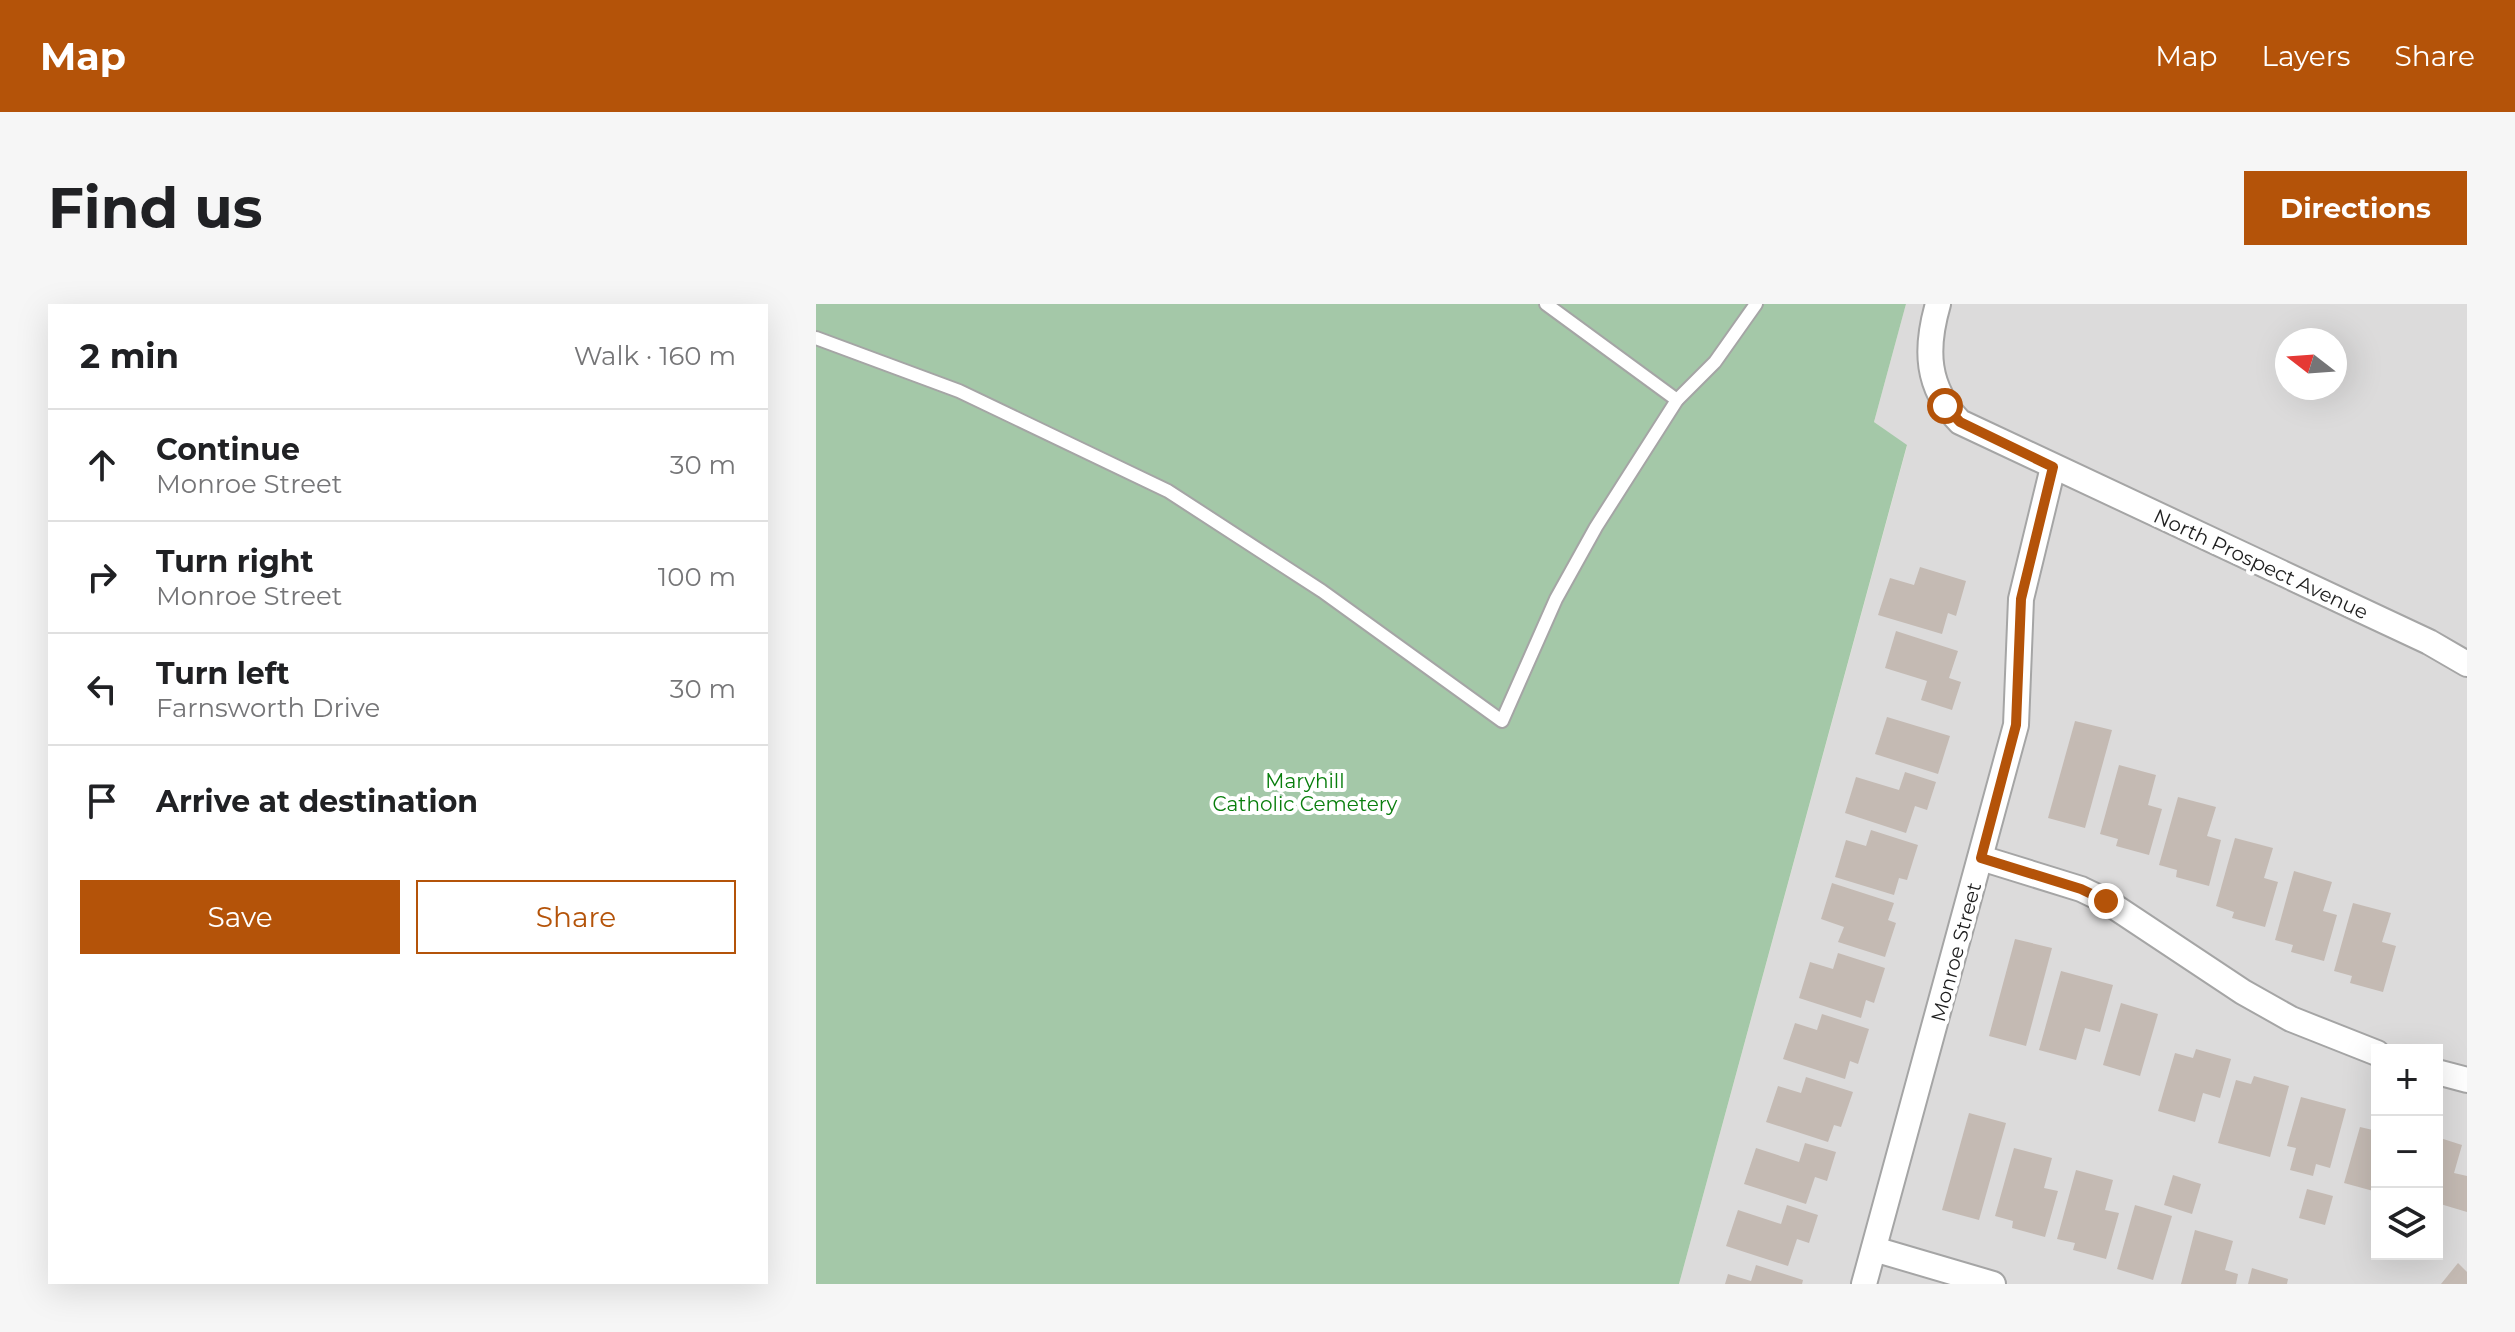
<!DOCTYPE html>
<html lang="en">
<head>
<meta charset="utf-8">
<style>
	body { margin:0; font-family:Montserrat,sans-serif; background:#f6f6f6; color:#202124 }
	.controls { position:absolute; right:24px; bottom:24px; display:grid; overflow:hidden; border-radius:0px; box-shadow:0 8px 32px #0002 }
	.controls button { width:72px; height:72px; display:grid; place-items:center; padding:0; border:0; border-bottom:2px solid #e0e0e0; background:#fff; color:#202124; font:40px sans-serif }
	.compass { position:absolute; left:1459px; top:24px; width:72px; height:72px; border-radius:50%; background:#fff; box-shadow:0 8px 32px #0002; rotate:287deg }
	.stop { position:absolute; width:24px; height:24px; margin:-18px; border:6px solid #b45309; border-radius:50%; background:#fff }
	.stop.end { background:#b45309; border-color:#fff; box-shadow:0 2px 8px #0008 }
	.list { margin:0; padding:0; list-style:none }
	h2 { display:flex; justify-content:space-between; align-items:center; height:104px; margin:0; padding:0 32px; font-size:34px }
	h2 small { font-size:26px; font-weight:400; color:#757577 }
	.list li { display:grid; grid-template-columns:52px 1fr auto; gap:24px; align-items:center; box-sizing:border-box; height:112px; padding:0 32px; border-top:2px solid #e0e0e0 }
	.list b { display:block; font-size:30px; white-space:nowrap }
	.list p { margin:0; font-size:26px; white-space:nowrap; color:#757577 }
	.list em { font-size:26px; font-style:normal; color:#757577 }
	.actions { display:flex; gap:16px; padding:24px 32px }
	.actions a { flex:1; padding:18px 0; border:2px solid #b45309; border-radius:0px; text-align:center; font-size:28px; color:#b45309 }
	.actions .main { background:#b45309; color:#fff }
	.icon { flex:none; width:44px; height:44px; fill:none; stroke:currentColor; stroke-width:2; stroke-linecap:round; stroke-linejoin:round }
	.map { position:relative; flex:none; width:1651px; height:980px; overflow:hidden; border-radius:0px }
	header { display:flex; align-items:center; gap:48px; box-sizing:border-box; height:112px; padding:0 40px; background:#b45309; color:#fff }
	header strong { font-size:38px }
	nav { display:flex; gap:44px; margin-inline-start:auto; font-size:28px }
	.intro { display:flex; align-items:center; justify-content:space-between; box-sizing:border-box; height:192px; padding:0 48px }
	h1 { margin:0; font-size:56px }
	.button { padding:20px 36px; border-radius:0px; background:#b45309; color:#fff; font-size:28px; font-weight:700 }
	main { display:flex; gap:48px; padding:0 48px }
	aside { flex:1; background:#fff; border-radius:0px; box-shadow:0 8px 32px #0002 }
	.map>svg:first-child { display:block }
	.residential { fill:#dcdbdb; fill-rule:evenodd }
	.cemetery { fill:#a4c8a8 }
	.building { fill:#c4bab3 }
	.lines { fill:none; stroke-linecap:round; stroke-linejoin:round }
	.service-casing { stroke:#a5a5a5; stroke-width:16 }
	.minor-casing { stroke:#a5a5a5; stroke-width:28 }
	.service { stroke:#fff; stroke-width:12 }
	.minor { stroke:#fff; stroke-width:24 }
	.route { stroke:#b45309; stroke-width:10 }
	.labels { text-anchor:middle; stroke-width:8; stroke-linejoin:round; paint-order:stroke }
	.street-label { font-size:20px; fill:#1e1e1e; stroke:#fff }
	.park-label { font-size:20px; fill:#097e0d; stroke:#fff }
</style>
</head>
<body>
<header>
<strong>Map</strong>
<nav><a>Map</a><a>Layers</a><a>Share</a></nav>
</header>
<div class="intro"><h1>Find us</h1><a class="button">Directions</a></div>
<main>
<aside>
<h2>2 min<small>Walk · 160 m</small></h2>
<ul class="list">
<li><svg class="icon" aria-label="ahead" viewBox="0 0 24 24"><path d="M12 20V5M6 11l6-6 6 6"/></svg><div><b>Continue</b><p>Monroe Street</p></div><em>30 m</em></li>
<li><svg class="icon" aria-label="right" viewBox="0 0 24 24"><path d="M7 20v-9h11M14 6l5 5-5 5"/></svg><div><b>Turn right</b><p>Monroe Street</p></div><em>100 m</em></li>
<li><svg class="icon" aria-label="left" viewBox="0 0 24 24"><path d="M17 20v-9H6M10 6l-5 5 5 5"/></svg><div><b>Turn left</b><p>Farnsworth Drive</p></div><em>30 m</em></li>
<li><svg class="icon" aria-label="arrive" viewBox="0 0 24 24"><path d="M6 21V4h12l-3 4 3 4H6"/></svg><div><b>Arrive at destination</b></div></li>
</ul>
<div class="actions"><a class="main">Save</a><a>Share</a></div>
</aside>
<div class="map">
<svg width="1651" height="980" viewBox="0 0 1651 980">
	<rect width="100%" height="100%" fill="#efebe4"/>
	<path class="residential" d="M1090,0H1651V980H863L1091,142L1058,118ZM1471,36H1519V84H1471ZM1561,746H1621V950H1561Z"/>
	<polygon class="cemetery" points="0,0 1090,0 1058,118 1091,141 863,980 0,980"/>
	<g class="building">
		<polygon points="1104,263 1150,277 1140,312 1132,309 1126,330 1062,311 1074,274 1098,281"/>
		<polygon points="1080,327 1142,347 1133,374 1145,378 1136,406 1105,396 1111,377 1069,364"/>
		<polygon points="1071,413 1134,432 1122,470 1059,450"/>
		<polygon points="1259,417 1296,426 1269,524 1232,514"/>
		<polygon points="1303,461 1340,471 1332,501 1346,505 1333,551 1300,542 1302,535 1284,530"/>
		<polygon points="1089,468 1120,478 1111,506 1099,502 1090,529 1029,509 1040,473 1083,486"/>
		<polygon points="1362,493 1400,503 1391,532 1405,536 1393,582 1360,573 1361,566 1343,561"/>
		<polygon points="1055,526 1102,541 1091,576 1083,574 1078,591 1019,573 1030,536 1050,542"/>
		<polygon points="1419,534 1457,544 1448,574 1462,578 1449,623 1416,614 1418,608 1400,602"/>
		<polygon points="1478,567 1516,578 1507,607 1521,611 1508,657 1475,648 1477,641 1459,636"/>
		<polygon points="1016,579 1078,599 1072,616 1080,619 1069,653 1022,638 1028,623 1005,615"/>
		<polygon points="1537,599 1575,609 1566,638 1580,642 1567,688 1534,679 1536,672 1518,667"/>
		<polygon points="1199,635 1236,644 1210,742 1173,732"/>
		<polygon points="1022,649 1069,664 1058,699 1050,696 1045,714 983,694 994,658 1017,665"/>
		<polygon points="1245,667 1297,681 1284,728 1269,724 1260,756 1223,746"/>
		<polygon points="1305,699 1342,710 1324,772 1287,761"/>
		<polygon points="1006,710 1053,725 1042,760 1034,757 1029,775 967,755 979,719 1001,726"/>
		<polygon points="1380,745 1415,755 1404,794 1387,789 1379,818 1342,807 1359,749 1377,754"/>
		<polygon points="1438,772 1473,782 1454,853 1402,839 1420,776 1435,780"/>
		<polygon points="990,773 1037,788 1025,823 1018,821 1012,838 950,818 962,782 985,789"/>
		<polygon points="1485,793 1530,805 1514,864 1500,860 1497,872 1474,866 1480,844 1471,842"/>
		<polygon points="1153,809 1190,819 1163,916 1126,906"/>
		<polygon points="1544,823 1561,827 1561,888 1528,879"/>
		<polygon points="1621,833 1646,841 1638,869 1651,872 1651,908 1621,899"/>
		<polygon points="989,839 1020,848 1011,877 999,873 990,900 928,880 940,844 983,858"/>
		<polygon points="1198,844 1236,854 1228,884 1242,887 1229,933 1196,924 1197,917 1179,912"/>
		<polygon points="1260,866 1297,876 1289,906 1303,909 1290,955 1257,946 1259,939 1241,935"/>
		<polygon points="1357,871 1385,880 1376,910 1348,901"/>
		<polygon points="1491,885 1517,892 1509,921 1483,914"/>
		<polygon points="971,901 1002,911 993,939 981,935 972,962 910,942 922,906 965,920"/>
		<polygon points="1319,901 1356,912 1337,976 1301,965"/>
		<polygon points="1379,926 1417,937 1409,966 1422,970 1420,980 1365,980"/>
		<polygon points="1642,959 1651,968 1651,980 1625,980"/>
		<polygon points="940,961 987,976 986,980 909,980 912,970 935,977"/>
		<polygon points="1436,964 1472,975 1471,980 1432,980"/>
	</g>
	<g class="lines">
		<g class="service-casing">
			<g id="service">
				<polyline points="730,0 861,96"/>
				<polyline points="0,34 143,87 352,187 506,287 686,417 740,295 780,223 861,96 899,58 940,0"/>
			</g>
		</g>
		<g class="minor-casing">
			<g id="minor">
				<path d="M1122,0C1109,45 1110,83 1144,118L1613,338L1651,360"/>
				<polyline points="1165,554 1265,585 1290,597 1427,688 1475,715 1561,749"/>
				<polyline points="1621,768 1651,776"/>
				<polyline points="1058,945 1177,980"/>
				<polyline points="1048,980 1200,421 1205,295 1237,163"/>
			</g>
		</g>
		<use href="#service" class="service"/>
		<use href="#minor" class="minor"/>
	</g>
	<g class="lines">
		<polyline class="route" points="1129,102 1144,118 1237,163 1205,295 1200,421 1165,554 1265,585 1290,597"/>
	</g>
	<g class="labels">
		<g class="street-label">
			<text transform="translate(1445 260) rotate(25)" y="7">North Prospect Avenue</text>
			<text transform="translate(1140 648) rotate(-75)" y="7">Monroe Street</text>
		</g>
		<g class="park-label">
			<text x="489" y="484">Maryhill<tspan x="489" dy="23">Catholic Cemetery</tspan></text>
		</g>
	</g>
</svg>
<div class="controls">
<button>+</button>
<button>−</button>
<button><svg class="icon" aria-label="layers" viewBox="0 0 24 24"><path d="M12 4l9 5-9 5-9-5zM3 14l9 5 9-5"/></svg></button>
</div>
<svg class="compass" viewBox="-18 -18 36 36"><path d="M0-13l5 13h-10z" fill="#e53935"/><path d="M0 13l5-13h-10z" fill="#757577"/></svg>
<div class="stop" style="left:1129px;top:102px"></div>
<div class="stop end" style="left:1290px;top:597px"></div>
</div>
</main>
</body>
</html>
